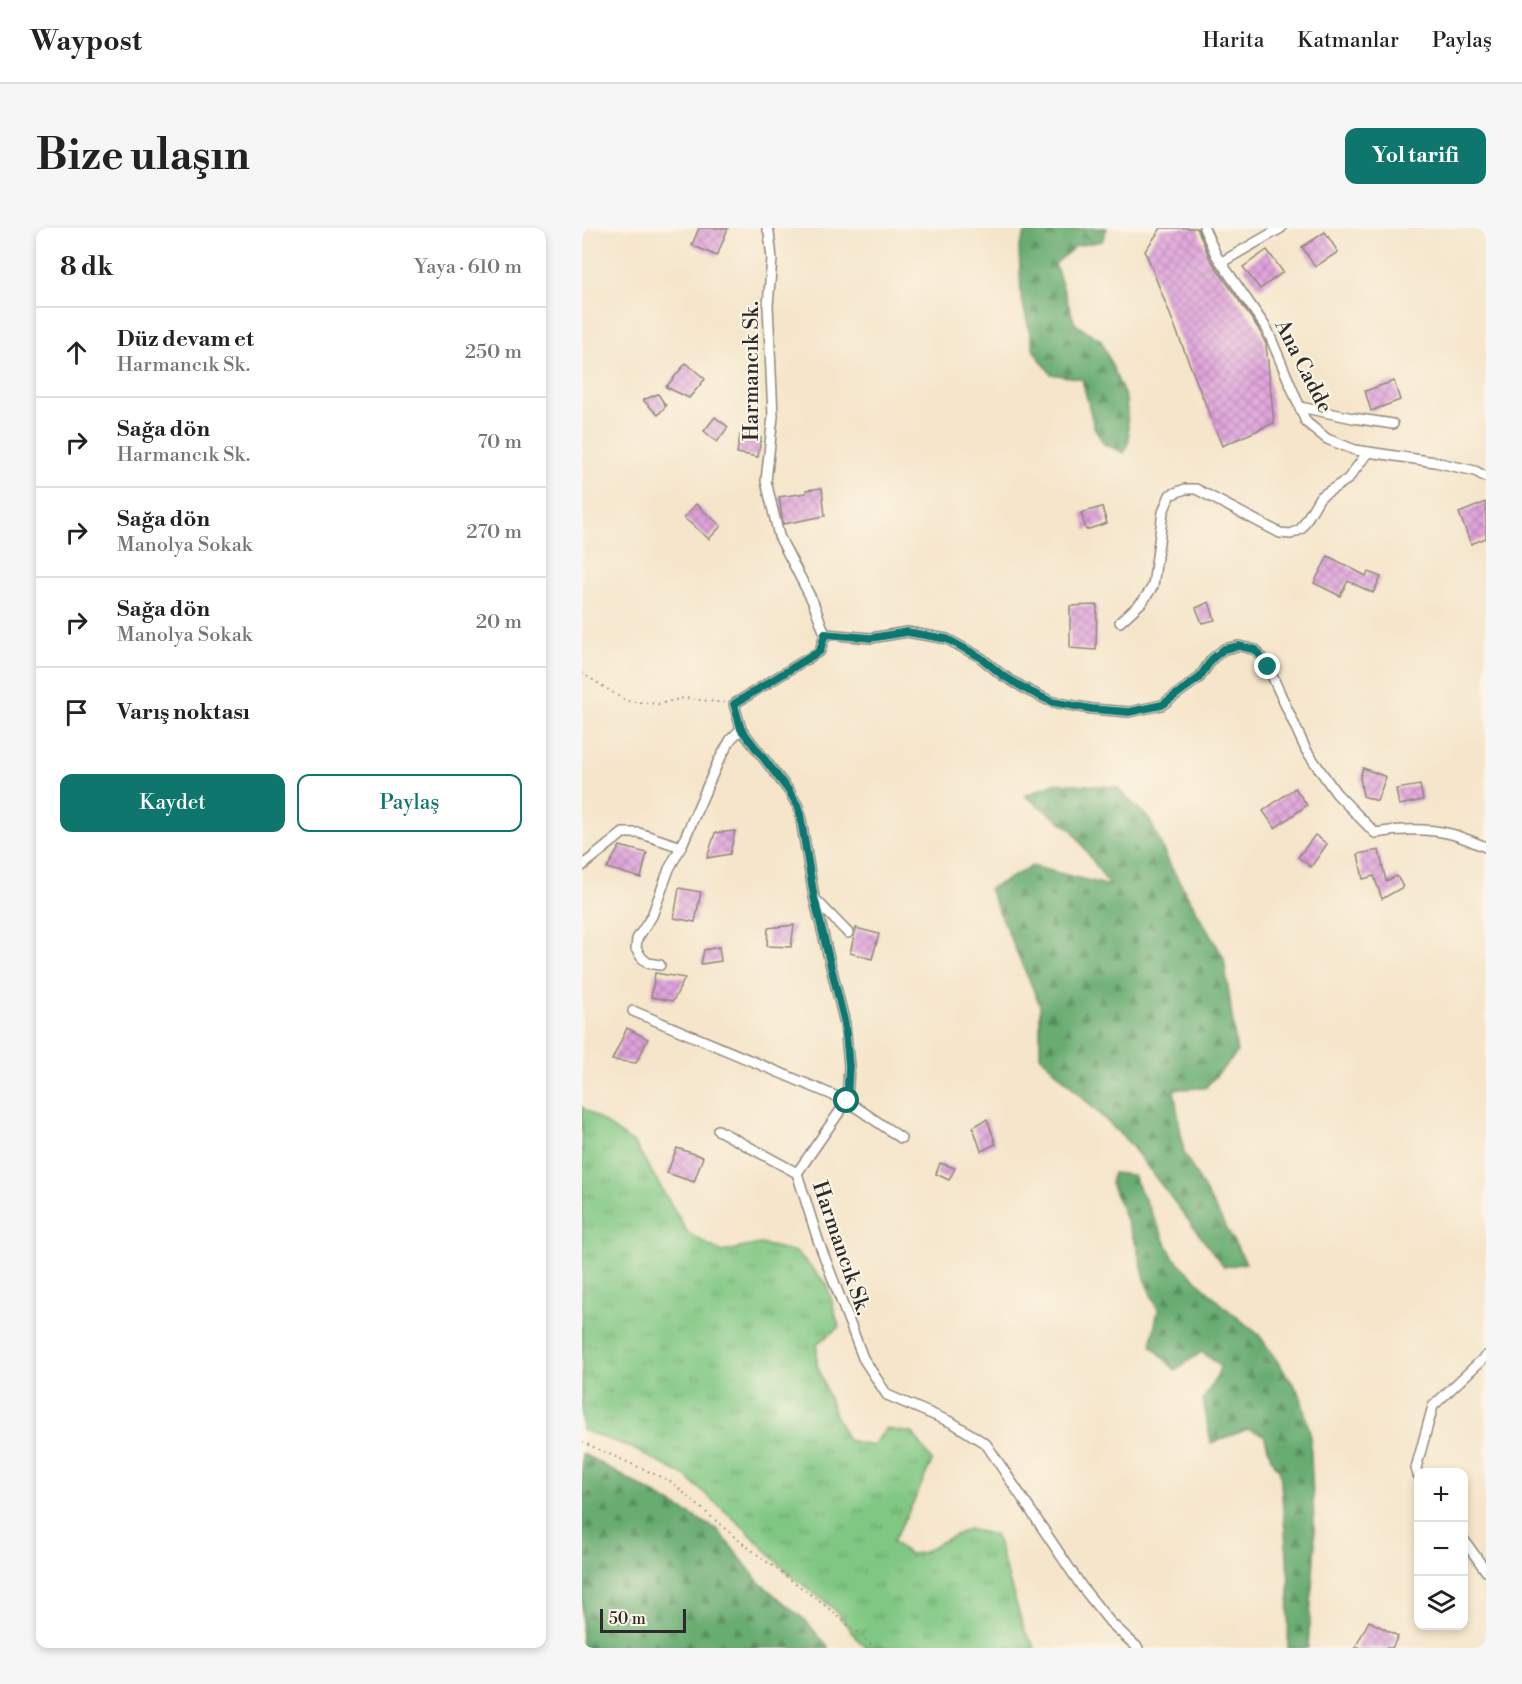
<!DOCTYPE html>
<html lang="tr">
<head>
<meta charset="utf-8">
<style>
	body { margin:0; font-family:"Libre Bodoni",serif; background:#f6f6f6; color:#222 }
	.controls { position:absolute; right:18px; bottom:18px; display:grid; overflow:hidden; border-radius:12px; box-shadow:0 3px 9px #0003 }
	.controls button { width:54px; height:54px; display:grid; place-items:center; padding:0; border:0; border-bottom:2px solid #e0e0e0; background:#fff; color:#222; font:30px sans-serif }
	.scale { position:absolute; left:18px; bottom:15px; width:86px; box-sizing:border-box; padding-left:6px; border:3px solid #2b2b2b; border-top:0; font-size:16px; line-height:21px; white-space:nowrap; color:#2b2b2b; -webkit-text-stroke:4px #fcf5e5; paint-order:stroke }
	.stop { position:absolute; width:18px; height:18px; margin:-14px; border:4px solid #0f766e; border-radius:50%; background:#fff }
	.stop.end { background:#0f766e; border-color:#fff; box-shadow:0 2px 6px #0008 }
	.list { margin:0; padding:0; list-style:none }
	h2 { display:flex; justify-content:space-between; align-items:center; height:78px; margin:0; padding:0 24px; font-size:26px }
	h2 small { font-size:20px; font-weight:400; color:#767676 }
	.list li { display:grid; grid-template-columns:39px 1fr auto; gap:18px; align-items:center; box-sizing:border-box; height:90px; padding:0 24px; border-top:2px solid #e0e0e0 }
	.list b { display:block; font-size:22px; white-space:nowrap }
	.list p { margin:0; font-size:20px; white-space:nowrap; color:#767676 }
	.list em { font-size:20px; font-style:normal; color:#767676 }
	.actions { display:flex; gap:12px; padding:18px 24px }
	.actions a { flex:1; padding:14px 0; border:2px solid #0f766e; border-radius:12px; text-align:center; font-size:21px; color:#0f766e }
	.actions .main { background:#0f766e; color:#fff }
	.icon { flex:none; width:33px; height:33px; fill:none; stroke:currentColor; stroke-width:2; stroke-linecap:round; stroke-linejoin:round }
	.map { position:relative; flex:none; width:904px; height:1420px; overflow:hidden; border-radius:12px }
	header { display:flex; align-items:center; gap:36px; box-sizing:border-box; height:84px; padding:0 30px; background:#fff; border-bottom:2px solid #e0e0e0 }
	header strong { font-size:28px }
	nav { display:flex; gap:33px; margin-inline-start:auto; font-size:21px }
	.intro { display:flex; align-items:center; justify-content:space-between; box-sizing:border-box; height:144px; padding:0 36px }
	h1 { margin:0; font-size:42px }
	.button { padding:15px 27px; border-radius:12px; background:#0f766e; color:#fff; font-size:21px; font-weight:700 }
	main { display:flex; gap:36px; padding:0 36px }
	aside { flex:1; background:#fff; border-radius:12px; box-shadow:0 3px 9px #0003 }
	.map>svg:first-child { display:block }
	.grass { fill:url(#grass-tufts); stroke:#567957; stroke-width:1.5 }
	.forest { fill:url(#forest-firs); stroke:#4a6c4e; stroke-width:1.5 }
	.building { fill:url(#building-cross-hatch) }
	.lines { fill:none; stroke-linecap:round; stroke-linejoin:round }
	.street-casing { stroke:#90887a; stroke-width:12 }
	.path { stroke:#90887a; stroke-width:2; stroke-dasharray:1.5 4.5; stroke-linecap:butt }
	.street { stroke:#fff; stroke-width:9 }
	.route { stroke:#0f766e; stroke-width:8 }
	.labels { text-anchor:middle; stroke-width:4.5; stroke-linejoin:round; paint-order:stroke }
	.street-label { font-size:21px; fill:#2b2b2b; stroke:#fcf5e5 }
</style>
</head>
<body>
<header>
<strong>Waypost</strong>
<nav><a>Harita</a><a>Katmanlar</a><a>Paylaş</a></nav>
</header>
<div class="intro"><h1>Bize ulaşın</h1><a class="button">Yol tarifi</a></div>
<main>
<aside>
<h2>8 dk<small>Yaya · 610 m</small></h2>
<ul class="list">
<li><svg class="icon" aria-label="ahead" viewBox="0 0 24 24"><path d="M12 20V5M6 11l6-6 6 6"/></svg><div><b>Düz devam et</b><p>Harmancık Sk.</p></div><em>250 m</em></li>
<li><svg class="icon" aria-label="right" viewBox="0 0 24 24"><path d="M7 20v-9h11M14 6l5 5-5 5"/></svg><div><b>Sağa dön</b><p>Harmancık Sk.</p></div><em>70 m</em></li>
<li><svg class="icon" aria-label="right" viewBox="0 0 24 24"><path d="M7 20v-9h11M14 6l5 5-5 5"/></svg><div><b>Sağa dön</b><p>Manolya Sokak</p></div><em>270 m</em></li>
<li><svg class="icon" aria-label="right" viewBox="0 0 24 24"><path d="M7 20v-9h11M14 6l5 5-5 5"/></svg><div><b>Sağa dön</b><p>Manolya Sokak</p></div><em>20 m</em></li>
<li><svg class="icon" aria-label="arrive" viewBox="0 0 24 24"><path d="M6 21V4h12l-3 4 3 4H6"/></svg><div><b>Varış noktası</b></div></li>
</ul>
<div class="actions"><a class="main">Kaydet</a><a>Paylaş</a></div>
</aside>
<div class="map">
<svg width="904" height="1420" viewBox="0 0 904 1420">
	<defs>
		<pattern id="grass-tufts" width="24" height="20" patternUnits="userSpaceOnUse" patternTransform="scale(1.5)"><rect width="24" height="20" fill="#80c783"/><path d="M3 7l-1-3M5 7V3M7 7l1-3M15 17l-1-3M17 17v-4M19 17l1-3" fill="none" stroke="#69a26b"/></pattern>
		<pattern id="forest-firs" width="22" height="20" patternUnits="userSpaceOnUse" patternTransform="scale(1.5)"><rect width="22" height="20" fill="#68ac71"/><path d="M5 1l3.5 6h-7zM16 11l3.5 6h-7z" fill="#568c5d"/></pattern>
		<pattern id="building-cross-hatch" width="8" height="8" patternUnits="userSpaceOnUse" patternTransform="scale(1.5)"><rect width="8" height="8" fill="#dfa2dc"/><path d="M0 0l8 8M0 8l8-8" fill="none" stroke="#b584b3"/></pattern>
	</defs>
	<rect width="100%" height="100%" fill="#fcf5e5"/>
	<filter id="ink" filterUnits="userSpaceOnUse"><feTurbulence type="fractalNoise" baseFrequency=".0167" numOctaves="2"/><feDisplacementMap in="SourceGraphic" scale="12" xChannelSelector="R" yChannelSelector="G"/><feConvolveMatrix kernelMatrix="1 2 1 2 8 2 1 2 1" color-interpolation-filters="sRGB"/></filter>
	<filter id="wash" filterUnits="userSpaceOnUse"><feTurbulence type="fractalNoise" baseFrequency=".008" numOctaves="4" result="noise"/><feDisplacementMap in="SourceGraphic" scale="24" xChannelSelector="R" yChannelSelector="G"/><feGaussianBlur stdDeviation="1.35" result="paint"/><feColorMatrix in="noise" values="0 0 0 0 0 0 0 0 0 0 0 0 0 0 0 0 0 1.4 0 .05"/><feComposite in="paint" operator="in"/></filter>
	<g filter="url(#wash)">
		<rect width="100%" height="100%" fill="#f5e5ca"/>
		<polygon class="grass" points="0,879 53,916 106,1005 139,1024 178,1016 214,1024 245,1056 257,1099 235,1116 235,1136 253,1187 266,1212 290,1218 304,1201 331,1205 350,1233 332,1273 311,1314 327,1326 340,1325 357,1315 386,1301 413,1307 443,1404 454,1420 286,1420 275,1411 252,1381 207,1346 161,1299 103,1248 48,1219 0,1202"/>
		<g class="forest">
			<polygon points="525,0 520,13 494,18 473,36 493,96 519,112 544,171 547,212 542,225 522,216 512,199 500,151 469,146 452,123 439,68 437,20 445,1"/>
			<polygon points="472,555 534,559 568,592 590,641 642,730 655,825 623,860 592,861 602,925 664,1035 642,1039 548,916 458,828 458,777 407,661 450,638 528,658 490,602 443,568"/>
			<polygon points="531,945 551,947 591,1029 639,1076 677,1107 718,1166 728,1205 733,1316 726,1420 706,1420 707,1353 698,1243 689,1230 682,1207 666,1201 629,1215 621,1172 635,1148 638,1138 620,1124 593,1142 569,1117 576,1082 565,1058 554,1017 529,955"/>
			<polygon points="0,1225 136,1302 178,1355 223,1392 247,1420 0,1420"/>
		</g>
		<g id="blocks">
			<g class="building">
				<polygon points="117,0 146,0 135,28 110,17"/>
				<polygon points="579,0 615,0 628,31 676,100 684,116 692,195 640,218 563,23"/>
				<polygon points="743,4 756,24 733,39 720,19"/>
				<polygon points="685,22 701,44 678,61 661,39"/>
				<polygon points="104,135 123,151 107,170 84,159"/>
				<polygon points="812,153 818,172 789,183 783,163"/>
				<polygon points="76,166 84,178 76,187 61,172"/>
				<polygon points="133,189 146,199 135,214 122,203"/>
				<polygon points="158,207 179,210 176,229 155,225"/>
				<polygon points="240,260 243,288 201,296 197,269 224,265 224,262"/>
				<polygon points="904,274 904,310 889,316 877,285"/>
				<polygon points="114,276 139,298 127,311 102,290"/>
				<polygon points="520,279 525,295 504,302 499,285"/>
				<polygon points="746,328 784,348 786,344 799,349 791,365 766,353 758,368 732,355"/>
				<polygon points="627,374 633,392 620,395 614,380"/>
				<polygon points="515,377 514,422 488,420 488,378"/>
				<polygon points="781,540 804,549 795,573 781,568 778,549"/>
				<polygon points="838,557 841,572 817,577 814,561"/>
				<polygon points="713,560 725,577 693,600 681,583"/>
				<polygon points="153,603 148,626 125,630 133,605"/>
				<polygon points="733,607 745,616 729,639 716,629"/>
				<polygon points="38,618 65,625 59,650 25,640"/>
				<polygon points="797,622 804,653 815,648 821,659 800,671 792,648 781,651 776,626"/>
				<polygon points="97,660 119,664 113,694 92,690"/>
				<polygon points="212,697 209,719 185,718 186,700"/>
				<polygon points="274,700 297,706 290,731 268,725"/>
				<polygon points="137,719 139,733 119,736 122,722"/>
				<polygon points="73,745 103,750 91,773 69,769"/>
				<polygon points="45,800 66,811 54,835 30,832"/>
				<polygon points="405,891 414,916 399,923 391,899"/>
				<polygon points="95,920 121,929 112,954 85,945"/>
				<polygon points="358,935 373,940 367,952 354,946"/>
				<polygon points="787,1393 816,1408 810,1420 773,1420"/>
			</g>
		</g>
	</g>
	<g filter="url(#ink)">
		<use href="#blocks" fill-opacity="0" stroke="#90887a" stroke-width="1.5"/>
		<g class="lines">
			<g class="street-casing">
				<g id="street">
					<polyline points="185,0 187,4 190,31 186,77 191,188 184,253 197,308 231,374 243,406 238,423 152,476 159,501 207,563 217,580 232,669 263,796 267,838 265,873 215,945 236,1012 281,1130 305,1167 371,1195 404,1216 500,1359 528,1394 556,1420"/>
					<polyline points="622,0 634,27 685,101 724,194 745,211 773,222 853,234 893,243 904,249"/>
					<polyline points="640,34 699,0"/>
					<polyline points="718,179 771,190 811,196"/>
					<polyline points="538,394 561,373 571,358 581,284 588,267 603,261 614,261 698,305 709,306 719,301 738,269 766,251 786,224"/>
					<path d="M243,406L289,410L325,404L365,411L398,429L420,447L447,463L470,474L510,481L547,484L580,477L617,450L630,431L642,421L657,418L674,422L686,439L724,522L754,565L793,605C816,601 846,600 869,606C881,609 893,615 904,619"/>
					<polyline points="0,638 41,605 57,605 99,619"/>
					<polyline points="233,671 266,705"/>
					<polyline points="78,737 66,735 60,730 54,721 55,711 70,688 87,641 99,619 136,534 149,511 159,501"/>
					<polyline points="51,783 265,873 319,910"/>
					<polyline points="136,902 215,945"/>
					<polyline points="836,1247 834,1240 851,1178 904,1128"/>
					<polyline points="882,1312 904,1343"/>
				</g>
			</g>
			<g class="path">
				<polyline points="0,445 44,473 76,476 102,470 143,475"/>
				<polyline points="0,1214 88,1253 155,1311 250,1383 293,1420"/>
			</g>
			<use href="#street" class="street"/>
		</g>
	</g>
	<g class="lines" filter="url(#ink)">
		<polyline class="route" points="265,873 267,838 263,796 232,669 217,580 207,563 159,501 152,476 238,423 243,406 289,410 325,404 365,411 398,429 420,447 447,463 470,474 510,481 547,484 580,477 617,450 630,431 642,421 657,418 674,422 686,439"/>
	</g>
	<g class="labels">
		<g class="street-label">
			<text transform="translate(722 138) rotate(63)" y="7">Ana Cadde</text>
			<text transform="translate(169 143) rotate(-90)" y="7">Harmancık Sk.</text>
			<text transform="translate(260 1020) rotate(71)" y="7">Harmancık Sk.</text>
		</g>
	</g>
</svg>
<div class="controls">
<button>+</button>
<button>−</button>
<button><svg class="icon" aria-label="layers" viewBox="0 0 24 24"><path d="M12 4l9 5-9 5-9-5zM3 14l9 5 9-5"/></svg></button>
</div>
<div class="scale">50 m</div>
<div class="stop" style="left:265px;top:873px"></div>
<div class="stop end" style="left:686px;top:439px"></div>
</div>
</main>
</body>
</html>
